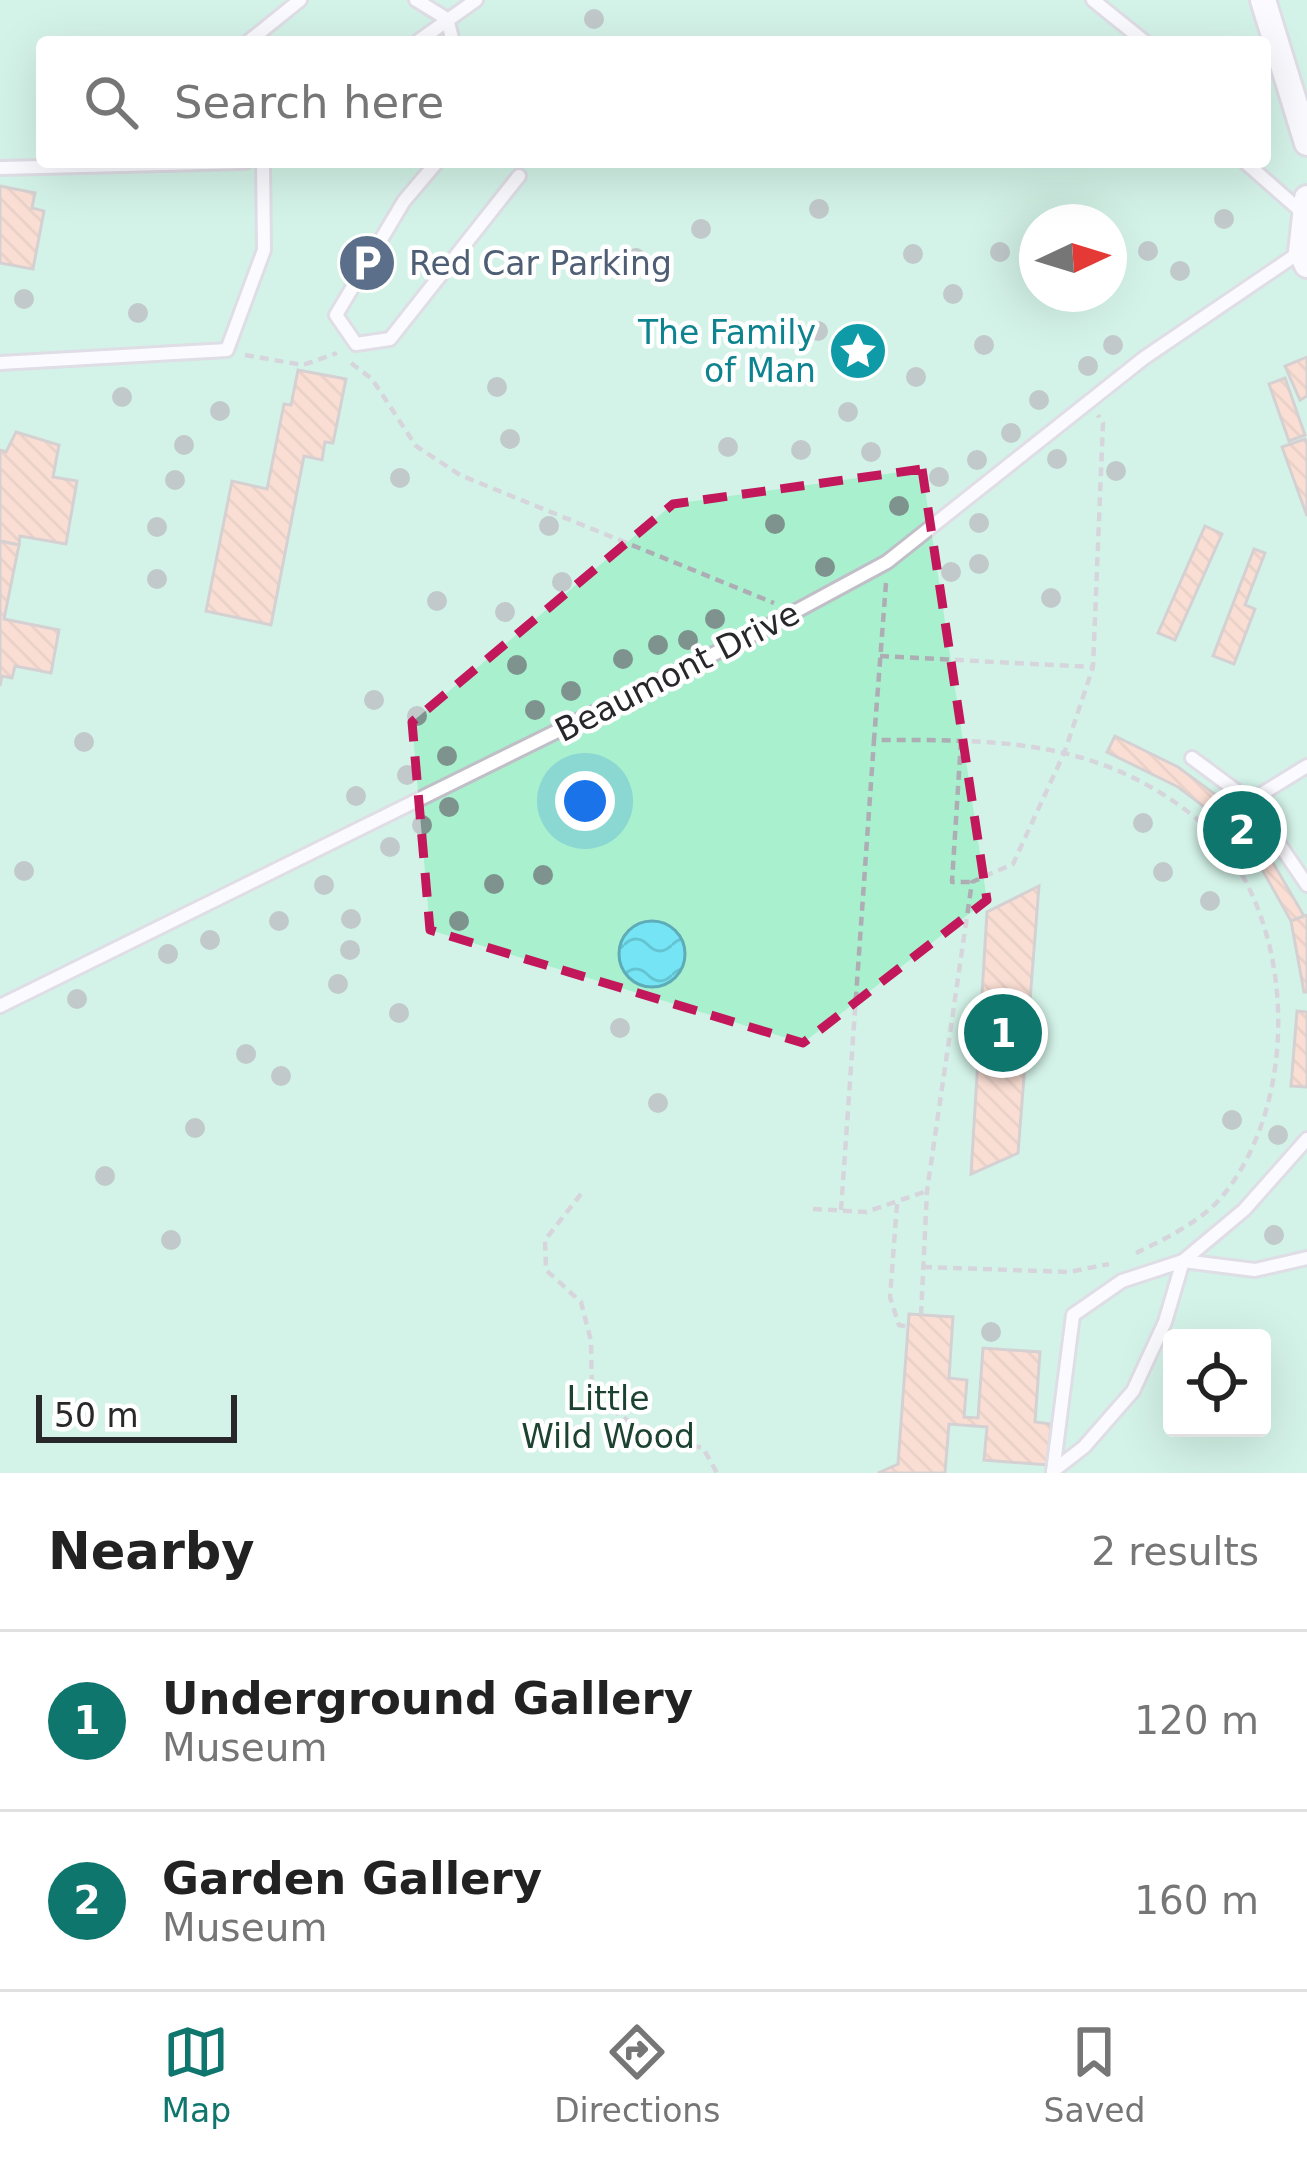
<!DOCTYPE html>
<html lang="en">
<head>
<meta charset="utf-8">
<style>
	body { margin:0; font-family:"DejaVu Sans",sans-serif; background:#f6f6f6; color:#222 }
	.controls { position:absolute; right:36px; bottom:36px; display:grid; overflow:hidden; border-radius:12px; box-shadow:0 12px 48px #0002 }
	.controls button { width:108px; height:108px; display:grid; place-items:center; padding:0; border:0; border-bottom:3px solid #e0e0e0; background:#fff; color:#222; font:60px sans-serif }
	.compass { position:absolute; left:1019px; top:204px; width:108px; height:108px; border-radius:50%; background:#fff; box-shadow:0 12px 48px #0002; rotate:86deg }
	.scale { position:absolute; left:36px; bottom:30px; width:201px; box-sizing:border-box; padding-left:12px; border:6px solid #28282b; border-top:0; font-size:33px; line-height:42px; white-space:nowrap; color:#28282b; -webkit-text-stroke:9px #fff; paint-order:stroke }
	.you { position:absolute; left:585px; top:801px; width:42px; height:42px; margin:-30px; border:9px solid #fff; border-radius:50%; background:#1a73e8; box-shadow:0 0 0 18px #1a73e833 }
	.badge { display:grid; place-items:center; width:78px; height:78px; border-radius:50%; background:#0f766e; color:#fff; font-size:39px; font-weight:700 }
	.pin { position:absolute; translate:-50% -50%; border:6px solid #fff; box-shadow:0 3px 12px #0006 }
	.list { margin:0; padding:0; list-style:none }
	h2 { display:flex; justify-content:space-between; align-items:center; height:156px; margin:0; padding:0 48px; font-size:51px }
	h2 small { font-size:39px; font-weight:400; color:#767676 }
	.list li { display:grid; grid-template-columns:78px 1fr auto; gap:36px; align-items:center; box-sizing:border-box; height:180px; padding:0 48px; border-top:3px solid #e0e0e0 }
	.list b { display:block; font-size:45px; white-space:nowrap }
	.list p { margin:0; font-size:39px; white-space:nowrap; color:#767676 }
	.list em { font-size:39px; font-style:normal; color:#767676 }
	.icon { flex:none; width:66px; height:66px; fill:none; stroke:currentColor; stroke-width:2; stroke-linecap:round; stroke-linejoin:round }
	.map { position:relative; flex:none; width:1307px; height:1473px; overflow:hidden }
	.search { position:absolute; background:#fff; box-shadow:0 12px 48px #0002; left:36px; right:36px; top:36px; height:132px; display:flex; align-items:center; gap:30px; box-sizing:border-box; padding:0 42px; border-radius:12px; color:#767676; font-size:45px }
	.sheet { height:516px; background:#fff }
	nav { display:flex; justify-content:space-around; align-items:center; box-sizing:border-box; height:168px; border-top:3px solid #e0e0e0; background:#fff; font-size:33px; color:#767676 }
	nav a { display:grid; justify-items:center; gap:6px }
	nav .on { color:#0f766e }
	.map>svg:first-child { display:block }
	.park { fill:#a8f0ce; fill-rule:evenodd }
	.water { fill:url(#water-waves); stroke:#5eacb8; stroke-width:3 }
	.building { fill:url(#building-back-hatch); stroke:#aca39e; stroke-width:3 }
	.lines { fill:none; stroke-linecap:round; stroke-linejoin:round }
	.service-casing { stroke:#c0bec7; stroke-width:18 }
	.minor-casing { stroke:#c0bec7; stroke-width:30 }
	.path { stroke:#aeadb4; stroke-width:4.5; stroke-dasharray:9 6; stroke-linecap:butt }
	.service { stroke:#fff; stroke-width:12 }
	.minor { stroke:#fff; stroke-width:24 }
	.tree { fill:#7f938e }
	.marked { fill:none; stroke:#c2185b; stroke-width:9; stroke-dasharray:24 15; stroke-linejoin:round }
	.labels { text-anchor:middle; stroke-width:9; stroke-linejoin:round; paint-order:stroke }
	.service-label { font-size:33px; fill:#4e5e75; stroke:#fff; text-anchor:start }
	.culture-label { font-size:33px; fill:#0d838f; stroke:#fff; text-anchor:end }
	.street-label { font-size:33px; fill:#28282b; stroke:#fff }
	.park-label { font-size:33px; fill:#1c4332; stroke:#fff }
</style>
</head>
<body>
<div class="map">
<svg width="1307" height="1473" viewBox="0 0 1307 1473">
	<defs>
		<pattern id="water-waves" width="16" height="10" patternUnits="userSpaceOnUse" patternTransform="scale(3)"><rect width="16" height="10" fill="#75e5f5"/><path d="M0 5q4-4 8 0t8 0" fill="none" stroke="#65c4d2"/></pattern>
		<pattern id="building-back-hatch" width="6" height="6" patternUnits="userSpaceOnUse" patternTransform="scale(3)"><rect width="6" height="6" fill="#fdc19f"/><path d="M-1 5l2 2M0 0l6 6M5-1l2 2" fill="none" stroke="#d9a689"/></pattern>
	</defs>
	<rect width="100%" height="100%" fill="#f7f5fe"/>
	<path class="park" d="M0,0H1307V1473H0ZM42,42H1265V162H42ZM1037,222H1109V294H1037ZM1172,1338H1262V1428H1172Z"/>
	<circle class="water" cx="652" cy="954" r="33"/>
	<g class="building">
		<polygon points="0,186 35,193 32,208 44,211 33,269 0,263"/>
		<polygon points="1307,357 1307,396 1300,400 1285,366"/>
		<polygon points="298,370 346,379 333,443 325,442 322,460 304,456 271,625 206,611 232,481 267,489 284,404 291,405"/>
		<polygon points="1285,378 1305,435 1289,441 1269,384"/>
		<polygon points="16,432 59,445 53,477 77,481 66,544 20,536 19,545 0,541 0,450 6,452"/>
		<polygon points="1305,439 1307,443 1307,516 1282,447"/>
		<polygon points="1205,526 1222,534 1175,640 1158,633"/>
		<polygon points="0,541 19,545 4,619 59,630 51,673 15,666 12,678 2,676 0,686"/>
		<polygon points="1254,549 1265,553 1245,605 1255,609 1234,664 1213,656"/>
		<polygon points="1115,736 1178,767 1231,806 1258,837 1304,916 1291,921 1263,871 1227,824 1178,787 1107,752"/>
		<polygon points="1039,886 1018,1153 971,1174 987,912"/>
		<polygon points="1307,915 1307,992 1304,992 1291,921"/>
		<polygon points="1297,1011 1307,1012 1307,1087 1291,1086"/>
		<polygon points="909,1314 953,1317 949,1378 967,1380 964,1417 978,1418 983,1348 1040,1352 1035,1422 1051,1424 1048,1465 984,1460 987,1427 949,1424 945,1473 878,1473 898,1464"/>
	</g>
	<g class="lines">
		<g class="service-casing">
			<g id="service">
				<polyline points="416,0 447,19 453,42"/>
				<polyline points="1093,0 1145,42"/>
				<polyline points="248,42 300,0"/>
				<polyline points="417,42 476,0"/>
				<polyline points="437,162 404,201 336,315 356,344 390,339 519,176"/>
				<polyline points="1245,162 1303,213"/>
				<polyline points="0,168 246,162"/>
				<polyline points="0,363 227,350 264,250 263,162"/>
				<polyline points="1192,758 1250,801 1307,885"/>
				<polyline points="1250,801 1307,766"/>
				<polyline points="0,1006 748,637 887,562 1144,358 1300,252"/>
				<polyline points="1053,1471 1084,1447 1133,1391 1165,1322 1183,1261 1244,1210 1307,1139"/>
				<polyline points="1053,1472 1073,1315 1122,1281 1183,1261 1255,1270 1307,1258"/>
			</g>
		</g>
		<g class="minor-casing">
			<g id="minor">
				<polyline points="1263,0 1307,143"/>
				<polyline points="1307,198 1301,252 1307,265"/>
			</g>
		</g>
		<g class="path">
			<polyline points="245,355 303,365 337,353"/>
			<polyline points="351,363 372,379 416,446 460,475 774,603"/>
			<path d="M886,583L874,740C990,740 1089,737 1187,811C1297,893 1307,1097 1220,1199C1198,1223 1165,1239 1136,1253"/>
			<polyline points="880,656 1093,667"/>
			<polyline points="961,741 952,882 972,882"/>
			<polyline points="581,1194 545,1240 546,1270 581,1302 591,1341 592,1397 652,1436 703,1448 717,1473"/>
			<polyline points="897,1204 890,1297 899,1325 908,1327"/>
			<polyline points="813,1209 866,1212 927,1191"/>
			<polyline points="841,1210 874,740"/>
			<polyline points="923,1267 1069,1272 1109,1264"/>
			<polyline points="921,1315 927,1191 972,882 1013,864 1065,751 1093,667 1103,423 1098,415"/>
		</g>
		<use href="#service" class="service"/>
		<use href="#minor" class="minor"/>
	</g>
	<g class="tree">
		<circle cx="594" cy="19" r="10"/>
		<circle cx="819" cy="209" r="10"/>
		<circle cx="1224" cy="219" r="10"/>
		<circle cx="701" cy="229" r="10"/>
		<circle cx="1148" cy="251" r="10"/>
		<circle cx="1000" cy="252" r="10"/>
		<circle cx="913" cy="254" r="10"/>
		<circle cx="636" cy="258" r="10"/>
		<circle cx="1180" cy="271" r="10"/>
		<circle cx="953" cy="294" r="10"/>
		<circle cx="24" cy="299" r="10"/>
		<circle cx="138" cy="313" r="10"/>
		<circle cx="818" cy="331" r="10"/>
		<circle cx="984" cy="345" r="10"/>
		<circle cx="1113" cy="345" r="10"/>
		<circle cx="1088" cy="366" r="10"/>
		<circle cx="916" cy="377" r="10"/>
		<circle cx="497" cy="387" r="10"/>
		<circle cx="122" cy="397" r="10"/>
		<circle cx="1039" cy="400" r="10"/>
		<circle cx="220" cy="411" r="10"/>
		<circle cx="848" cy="412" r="10"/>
		<circle cx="1011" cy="433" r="10"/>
		<circle cx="510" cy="439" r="10"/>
		<circle cx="184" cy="445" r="10"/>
		<circle cx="728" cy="447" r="10"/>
		<circle cx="801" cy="450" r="10"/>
		<circle cx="871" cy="452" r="10"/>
		<circle cx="1057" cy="459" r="10"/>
		<circle cx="977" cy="460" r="10"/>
		<circle cx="1116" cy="471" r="10"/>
		<circle cx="939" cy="477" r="10"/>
		<circle cx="400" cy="478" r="10"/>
		<circle cx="175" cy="480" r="10"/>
		<circle cx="899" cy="506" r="10"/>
		<circle cx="979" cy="523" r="10"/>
		<circle cx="775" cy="524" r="10"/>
		<circle cx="549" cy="526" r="10"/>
		<circle cx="157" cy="527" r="10"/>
		<circle cx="979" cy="564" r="10"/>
		<circle cx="825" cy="567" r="10"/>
		<circle cx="951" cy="572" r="10"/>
		<circle cx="157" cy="579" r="10"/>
		<circle cx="562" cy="582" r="10"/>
		<circle cx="1051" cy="598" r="10"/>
		<circle cx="437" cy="601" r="10"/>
		<circle cx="505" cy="612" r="10"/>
		<circle cx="715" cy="619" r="10"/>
		<circle cx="688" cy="640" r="10"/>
		<circle cx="658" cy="645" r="10"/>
		<circle cx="623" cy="659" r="10"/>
		<circle cx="517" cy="665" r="10"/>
		<circle cx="571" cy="691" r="10"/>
		<circle cx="374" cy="700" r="10"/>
		<circle cx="535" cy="710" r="10"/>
		<circle cx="417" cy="716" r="10"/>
		<circle cx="84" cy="742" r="10"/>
		<circle cx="447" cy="756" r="10"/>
		<circle cx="407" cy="775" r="10"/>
		<circle cx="356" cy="796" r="10"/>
		<circle cx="449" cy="807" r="10"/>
		<circle cx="1143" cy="823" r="10"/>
		<circle cx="422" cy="825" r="10"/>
		<circle cx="390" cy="847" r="10"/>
		<circle cx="24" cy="871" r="10"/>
		<circle cx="1163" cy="872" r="10"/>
		<circle cx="543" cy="875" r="10"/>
		<circle cx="494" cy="884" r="10"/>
		<circle cx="324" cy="885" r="10"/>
		<circle cx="1210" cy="901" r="10"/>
		<circle cx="351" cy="919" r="10"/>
		<circle cx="279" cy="921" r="10"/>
		<circle cx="459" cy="921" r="10"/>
		<circle cx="210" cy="940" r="10"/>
		<circle cx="350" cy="950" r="10"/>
		<circle cx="168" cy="954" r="10"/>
		<circle cx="338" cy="984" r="10"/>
		<circle cx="77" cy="999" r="10"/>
		<circle cx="399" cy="1013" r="10"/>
		<circle cx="620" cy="1028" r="10"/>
		<circle cx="246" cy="1054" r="10"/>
		<circle cx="281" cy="1076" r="10"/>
		<circle cx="658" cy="1103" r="10"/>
		<circle cx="1232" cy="1120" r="10"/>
		<circle cx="195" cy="1128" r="10"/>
		<circle cx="1278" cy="1135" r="10"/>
		<circle cx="105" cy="1176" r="10"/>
		<circle cx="1274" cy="1235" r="10"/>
		<circle cx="171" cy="1240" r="10"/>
		<circle cx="991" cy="1332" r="10"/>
	</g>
	<path d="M0 0H1307V1473H0ZM922,469L987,900L803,1043L430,930L412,722L673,504Z" fill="#f7f5fe" fill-opacity=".55" fill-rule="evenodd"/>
	<path class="marked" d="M922,469L987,900L803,1043L430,930L412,722L673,504Z"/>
	<defs>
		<g id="parking-disc" transform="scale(3)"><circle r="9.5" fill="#5c6f8a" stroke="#fff"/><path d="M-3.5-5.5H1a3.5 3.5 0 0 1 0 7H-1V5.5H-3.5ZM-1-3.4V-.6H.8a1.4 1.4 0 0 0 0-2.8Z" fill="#fff"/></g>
		<g id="sight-disc" transform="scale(3)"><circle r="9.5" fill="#0f9aa8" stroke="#fff"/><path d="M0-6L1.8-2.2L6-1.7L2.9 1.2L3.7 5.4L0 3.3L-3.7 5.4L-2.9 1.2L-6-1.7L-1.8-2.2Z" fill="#fff"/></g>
	</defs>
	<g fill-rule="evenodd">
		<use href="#parking-disc" x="367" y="263"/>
		<use href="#sight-disc" x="858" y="351"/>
	</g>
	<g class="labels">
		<g class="service-label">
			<text x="409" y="275">Red Car Parking</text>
		</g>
		<g class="culture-label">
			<text x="816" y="344">The Family<tspan x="816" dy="38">of Man</tspan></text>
		</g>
		<g class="street-label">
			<text transform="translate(677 671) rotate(-27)" y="12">Beaumont Drive</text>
		</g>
		<g class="park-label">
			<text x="608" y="1410">Little<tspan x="608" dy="38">Wild Wood</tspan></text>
		</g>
	</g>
</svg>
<div class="controls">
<button><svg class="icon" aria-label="locate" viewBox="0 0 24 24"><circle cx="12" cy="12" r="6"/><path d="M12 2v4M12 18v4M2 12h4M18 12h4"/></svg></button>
</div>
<svg class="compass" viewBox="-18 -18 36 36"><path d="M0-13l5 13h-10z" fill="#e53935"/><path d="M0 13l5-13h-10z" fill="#767676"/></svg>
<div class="scale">50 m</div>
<div class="you"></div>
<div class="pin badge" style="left:1003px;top:1033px">1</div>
<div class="pin badge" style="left:1242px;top:830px">2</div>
<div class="search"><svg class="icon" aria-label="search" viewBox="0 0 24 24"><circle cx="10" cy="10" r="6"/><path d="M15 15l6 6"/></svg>Search here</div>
</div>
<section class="sheet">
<h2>Nearby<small>2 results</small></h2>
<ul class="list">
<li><span class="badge">1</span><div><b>Underground Gallery</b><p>Museum</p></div><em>120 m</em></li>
<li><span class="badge">2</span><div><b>Garden Gallery</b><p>Museum</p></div><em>160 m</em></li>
</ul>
</section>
<nav>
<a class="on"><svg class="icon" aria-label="map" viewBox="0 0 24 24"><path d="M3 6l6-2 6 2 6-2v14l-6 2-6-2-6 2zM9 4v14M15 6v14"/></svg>Map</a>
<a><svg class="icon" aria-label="directions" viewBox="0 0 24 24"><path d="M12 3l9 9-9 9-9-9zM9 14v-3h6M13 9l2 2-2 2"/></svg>Directions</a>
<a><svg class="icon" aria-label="saved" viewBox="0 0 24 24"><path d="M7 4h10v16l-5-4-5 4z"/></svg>Saved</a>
</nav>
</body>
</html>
